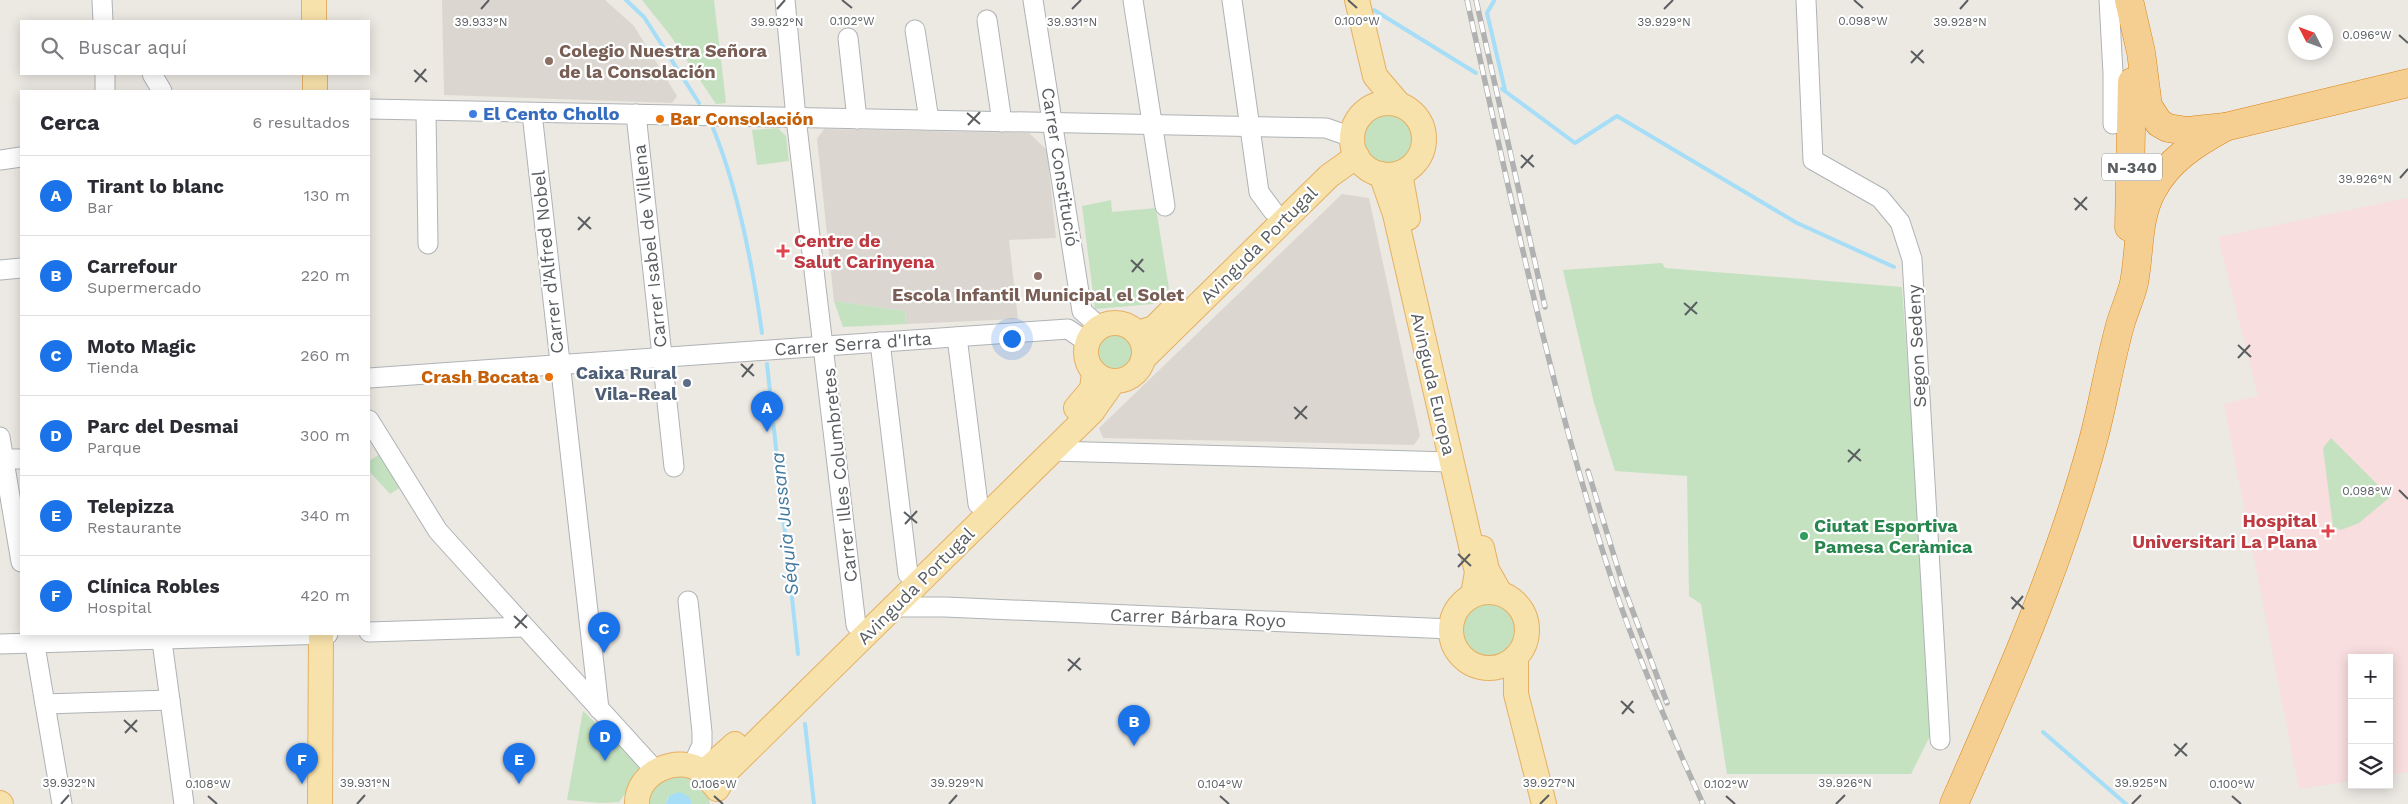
<!DOCTYPE html>
<html lang="es">
<head>
<meta charset="utf-8">
<style>
	body { margin:0; font-family:"Work Sans",sans-serif; background:#f2f2f3; color:#2b2b33 }
	.controls { position:absolute; right:15px; bottom:15px; display:grid; overflow:hidden; border-radius:0px; box-shadow:0 2px 12px #0003 }
	.controls button { width:45px; height:45px; display:grid; place-items:center; padding:0; border:0; border-bottom:1px solid #e1e1e2; background:#fff; color:#2b2b33; font:25px sans-serif }
	.compass { position:absolute; left:2288px; top:15px; width:45px; height:45px; border-radius:50%; background:#fff; box-shadow:0 2px 12px #0003; rotate:312deg }
	.you { position:absolute; left:1011px; top:338px; width:18px; height:18px; margin:-12px; border:4px solid #fff; border-radius:50%; background:#1a73e8; box-shadow:0 0 0 8px #1a73e833 }
	.badge { display:grid; place-items:center; width:32px; height:32px; border-radius:50%; background:#1a73e8; color:#fff; font-size:16px; font-weight:700 }
	.pin { position:absolute; translate:-50% -41px; filter:drop-shadow(0 1px 2px #0008) }
	.pin::after { content:''; position:absolute; top:26px; width:18px; height:15px; background:inherit; clip-path:polygon(0 0,100% 0,50% 100%) }
	.list { margin:0; padding:0; list-style:none }
	h2 { display:flex; justify-content:space-between; align-items:center; height:65px; margin:0; padding:0 20px; font-size:21px }
	h2 small { font-size:16px; font-weight:400; color:#7c7c81 }
	.list li { display:grid; grid-template-columns:32px 1fr auto; gap:15px; align-items:center; box-sizing:border-box; height:80px; padding:0 20px; border-top:1px solid #e1e1e2 }
	.list b { display:block; font-size:19px; white-space:nowrap }
	.list p { margin:0; font-size:16px; white-space:nowrap; color:#7c7c81 }
	.list em { font-size:16px; font-style:normal; color:#7c7c81 }
	.icon { flex:none; width:28px; height:28px; fill:none; stroke:currentColor; stroke-width:2; stroke-linecap:round; stroke-linejoin:round }
	.map { position:relative; flex:none; width:2408px; height:804px; overflow:hidden }
	.search { position:absolute; background:#fff; box-shadow:0 2px 12px #0003; left:20px; top:20px; width:350px; height:55px; display:flex; align-items:center; gap:12px; box-sizing:border-box; padding:0 18px; border-radius:0px; color:#7c7c81; font-size:19px }
	.panel { position:absolute; background:#fff; box-shadow:0 2px 12px #0003; left:20px; top:90px; width:350px; height:545px; border-radius:0px }
	.map>svg:first-child { display:block }
	.education { fill:#dbd7d0 }
	.medical { fill:#f8dedf }
	.green { fill:#c4e2c0 }
	.water { fill:#a6def7 }
	.lines { fill:none; stroke-linecap:round; stroke-linejoin:round }
	.stream { stroke:#a6def7; stroke-width:4 }
	.minor-casing { stroke:#afb3b6; stroke-width:21 }
	.major-casing { stroke:#e5b062; stroke-width:26 }
	.highway-casing { stroke:#db8413; stroke-width:29 }
	.minor { stroke:#fff; stroke-width:19 }
	.major { stroke:#f8e2ab; stroke-width:24 }
	.highway { stroke:#f4cf91; stroke-width:28 }
	.rail-casing { stroke:#b0b1b1; stroke-width:5.5 }
	.rail { stroke:#fff; stroke-width:4; stroke-dasharray:11; stroke-linecap:butt }
	.ticks { fill:none; stroke:#5a5e61; stroke-width:2 }
	.education-dot { fill:#8d6e63; stroke:#fff; stroke-width:2 }
	.shop-dot { fill:#3f7fe0; stroke:#fff; stroke-width:2 }
	.food-dot { fill:#e8710a; stroke:#fff; stroke-width:2 }
	.health-dot { fill:#e0444e; stroke:#fff; stroke-width:2 }
	.service-dot { fill:#5c6f8a; stroke:#fff; stroke-width:2 }
	.leisure-dot { fill:#2e9e5b; stroke:#fff; stroke-width:2 }
	.labels { text-anchor:middle; stroke-width:4.5; stroke-linejoin:round; paint-order:stroke }
	.shield { fill:#fff; stroke:#8c8e90; stroke-width:1 }
	.shield-label { font-size:16px; font-weight:bold; fill:#5a5e61 }
	.education-label { font-size:18px; font-weight:bold; fill:#785e54; stroke:#fff; text-anchor:start }
	.shop-label { font-size:18px; font-weight:bold; fill:#366cbe; stroke:#fff; text-anchor:start }
	.food-label { font-size:18px; font-weight:bold; fill:#c56008; stroke:#fff; text-anchor:start }
	.street-label { font-size:18px; fill:#5a5e61; stroke:#fff }
	.health-label { font-size:18px; font-weight:bold; fill:#be3a42; stroke:#fff; text-anchor:start }
	.service-label { font-size:18px; font-weight:bold; fill:#4e5e75; stroke:#fff; text-anchor:end }
	.leisure-label { font-size:18px; font-weight:bold; fill:#27864d; stroke:#fff; text-anchor:start }
	.water-label { font-size:19px; font-style:italic; fill:#437a9f; stroke:#fff }
	.ticks-label { font-size:12px; text-anchor:middle; fill:#5a5e61; stroke:#fff; stroke-width:4.5; stroke-linejoin:round; paint-order:stroke }
</style>
</head>
<body>
<div class="map">
<svg width="2408" height="804" viewBox="0 0 2408 804">
	<rect width="100%" height="100%" fill="#ece8e2"/>
	<g class="education">
		<polygon points="442,0 605,0 634,26 677,96 672,103 444,95"/>
		<polygon points="824,129 1029,133 1047,150 1056,238 1009,240 1018,319 906,324 905,311 834,301 817,139"/>
		<polygon points="1342,194 1369,198 1420,436 1414,445 1103,438 1099,428"/>
	</g>
	<polygon class="medical" points="2408,198 2408,772 2389,775 2389,658 2352,658 2352,781 2299,789 2224,404 2258,396 2218,237"/>
	<g class="green">
		<polygon points="642,0 714,0 726,103 716,104 670,35"/>
		<circle cx="1387" cy="137" r="26"/>
		<polygon points="778,128 786,136 789,161 757,165 752,130"/>
		<polygon points="1111,200 1112,212 1156,208 1169,289 1153,304 1095,309 1082,206"/>
		<polygon points="1662,263 1665,268 1902,287 1934,728 1911,774 1727,774 1701,604 1689,596 1687,476 1615,471 1594,403 1563,270"/>
		<polygon points="834,301 905,311 906,324 843,327"/>
		<circle cx="1114" cy="353" r="20"/>
		<polygon points="2331,438 2390,497 2359,523 2341,530 2333,527 2323,448"/>
		<polygon points="380,454 401,487 390,494 369,471 369,461"/>
		<circle cx="1489" cy="630" r="26"/>
		<polygon points="583,711 640,765 640,774 619,802 601,803 567,800"/>
		<path d="M669,776C689,775 707,782 710,804H692L689,797L676,793L668,797L665,804H648C650,790 658,783 669,776Z"/>
	</g>
	<polygon class="water" points="680,792 689,797 692,804 665,804 670,795"/>
	<g class="lines">
		<g class="stream">
			<polyline points="626,0 644,17 699,103"/>
			<polyline points="1494,1 1487,13 1505,90"/>
			<polyline points="1374,10 1476,73"/>
			<polyline points="1502,89 1575,143 1617,116 1797,223 1894,267"/>
			<path d="M713,128C738,189 753,268 762,333"/>
			<polyline points="767,364 798,654"/>
			<polyline points="805,724 814,804"/>
			<polyline points="2043,732 2126,804"/>
		</g>
		<g class="minor-casing">
			<g id="minor">
				<polyline points="102,0 103,21"/>
				<polyline points="785,0 796,118 856,625"/>
				<polyline points="1033,0 1082,311 1100,327"/>
				<polyline points="1133,0 1165,206"/>
				<polyline points="1232,0 1259,192 1273,211"/>
				<polyline points="1806,0 1813,160 1880,198 1900,222 1912,259 1940,740"/>
				<polyline points="2109,0 2113,73 2113,124"/>
				<polyline points="987,20 1002,122"/>
				<polyline points="915,30 929,120"/>
				<polyline points="848,38 857,119"/>
				<polyline points="105,74 105,91"/>
				<polyline points="152,74 162,91"/>
				<polyline points="369,109 1326,128 1352,137"/>
				<polyline points="426,111 428,244"/>
				<polyline points="532,113 599,709"/>
				<polyline points="636,114 674,467"/>
				<polyline points="0,160 21,157"/>
				<polyline points="0,270 21,268"/>
				<polyline points="957,337 978,504"/>
				<polyline points="880,342 908,574"/>
				<polyline points="369,378 1068,329 1087,342"/>
				<polyline points="369,420 438,531 656,771"/>
				<polyline points="0,437 21,562"/>
				<polyline points="1052,451 1451,462"/>
				<polyline points="0,459 21,459"/>
				<polyline points="688,601 702,732 702,745 692,766"/>
				<polyline points="894,607 945,607 1451,629"/>
				<polyline points="369,632 524,627"/>
				<polyline points="33,634 62,804"/>
				<polyline points="161,634 184,804"/>
				<polyline points="0,644 328,634"/>
				<polyline points="45,704 170,700"/>
			</g>
		</g>
		<g class="major-casing">
			<g id="major">
				<polyline points="314,0 314,21"/>
				<polyline points="1357,0 1375,76 1398,103"/>
				<polyline points="315,74 315,91"/>
				<circle cx="1388" cy="139" r="36"/>
				<polyline points="1400,173 1408,218"/>
				<polyline points="1381,174 1395,214 1477,572 1473,595"/>
				<circle cx="1115" cy="352" r="29"/>
				<polyline points="1137,333 1154,328 1174,308"/>
				<polyline points="1144,358 1329,176 1357,156"/>
				<polyline points="1076,408 1092,389 1094,373"/>
				<polyline points="1482,548 1487,570 1500,593"/>
				<circle cx="1489" cy="630" r="38"/>
				<polyline points="1516,657 1516,694 1544,804"/>
				<polyline points="704,772 735,744"/>
				<polyline points="717,789 728,770 1092,412 1113,382"/>
				<polyline points="0,803 1,804"/>
				<polyline points="320,804 321,634"/>
				<path d="M637,804C636,772 679,753 703,772C707,775 710,780 713,784"/>
			</g>
		</g>
		<g class="highway-casing">
			<g id="highway">
				<polyline points="2129,0 2141,52 2148,106 2159,123 2168,128 2187,131 2225,127 2408,83"/>
				<polyline points="2129,227 2132,82"/>
				<path d="M1954,804C2007,684 2060,564 2094,437C2104,399 2110,360 2121,322C2125,309 2131,296 2134,283C2140,252 2137,219 2152,191C2168,160 2196,143 2225,127"/>
			</g>
		</g>
		<use href="#minor" class="minor"/>
		<use href="#major" class="major"/>
		<use href="#highway" class="highway"/>
		<g class="rail-casing">
			<g id="rail">
				<path d="M1467,0C1511,197 1551,397 1615,589C1640,663 1671,734 1703,804"/>
				<polyline points="1476,0 1545,307"/>
				<polyline points="1588,471 1623,585 1667,703"/>
			</g>
		</g>
		<use href="#rail" class="rail"/>
	</g>
	<path class="ticks" d="M842,0L852,8M1348,0L1357,8M1854,0L1863,8M481,9L489,0M777,9L785,0M1072,9L1081,0M1664,9L1673,0M1960,9L1968,0M2399,35L2408,43M1911,51L1924,63M1911,63L1923,50M414,70L427,82M415,82L426,69M967,113L980,124M968,125L980,112M1521,155L1534,167M1521,168L1533,155M2400,178L2408,169M2074,198L2087,210M2075,210L2087,197M578,217L591,229M578,230L590,217M1131,260L1144,272M1132,272L1143,259M1684,303L1697,314M1685,315L1697,302M2238,345L2251,357M2238,358L2250,345M741,364L754,376M742,377L753,364M1294,407L1307,419M1295,419L1307,406M1848,450L1861,461M1848,462L1860,449M2399,490L2408,499M904,512L917,523M905,524L917,511M1458,554L1471,566M1458,567L1470,554M2011,597L2024,609M2012,609L2023,596M514,616L527,628M515,628L527,615M1068,659L1081,670M1068,671L1080,658M1621,701L1634,713M1622,714L1633,701M124,720L137,732M125,733L137,720M2174,744L2187,756M2175,756L2187,743M208,796L217,804M714,796L723,804M1220,796L1229,804M1726,796L1735,804M2232,796L2241,804M61,804L69,795M357,804L365,795M949,804L957,795M1540,804L1549,795M1836,804L1845,795M2132,804L2141,795"/>
	<g class="education-dot">
		<circle cx="549" cy="61" r="5"/>
		<circle cx="1038" cy="276" r="5"/>
	</g>
	<circle class="shop-dot" cx="473" cy="114" r="5"/>
	<g class="food-dot">
		<circle cx="660" cy="119" r="5"/>
		<circle cx="549" cy="377" r="5"/>
	</g>
	<g class="health-dot">
		<path d="M780.5 243.5h5v5h5v5h-5v5h-5v-5h-5v-5h5z"/>
		<path d="M2325.5 523.5h5v5h5v5h-5v5h-5v-5h-5v-5h5z"/>
	</g>
	<circle class="service-dot" cx="687" cy="383" r="5"/>
	<circle class="leisure-dot" cx="1804" cy="536" r="5"/>
	<g class="labels">
		<rect class="shield" x="2102" y="153.5" width="60" height="27" rx="4"/>
		<g class="shield-label">
			<text x="2132" y="173">N-340</text>
		</g>
		<g class="education-label">
			<text x="559" y="57">Colegio Nuestra Señora<tspan x="559" dy="21">de la Consolación</tspan></text>
			<text x="1038" y="301" text-anchor="middle">Escola Infantil Municipal el Solet</text>
		</g>
		<g class="shop-label">
			<text x="483" y="120">El Cento Chollo</text>
		</g>
		<g class="food-label">
			<text x="670" y="125">Bar Consolación</text>
			<text x="539" y="383" text-anchor="end">Crash Bocata</text>
		</g>
		<g class="street-label">
			<text transform="translate(1060 167) rotate(81)" y="6">Carrer Constitució</text>
			<text transform="translate(1259 245) rotate(-45)" y="6">Avinguda Portugal</text>
			<text transform="translate(650 246) rotate(-96)" y="6">Carrer Isabel de Villena</text>
			<text transform="translate(548 262) rotate(-96)" y="6">Carrer d'Alfred Nobel</text>
			<text transform="translate(853 344) rotate(-4)" y="6">Carrer Serra d'Irta</text>
			<text transform="translate(1917 346) rotate(-93)" y="6">Segon Sedeny</text>
			<text transform="translate(1433 384) rotate(77)" y="6">Avinguda Europa</text>
			<text transform="translate(840 475) rotate(-96)" y="6">Carrer Illes Columbretes</text>
			<text transform="translate(916 586) rotate(-45)" y="6">Avinguda Portugal</text>
			<text transform="translate(1198 618) rotate(2)" y="6">Carrer Bárbara Royo</text>
		</g>
		<g class="health-label">
			<text x="794" y="247">Centre de<tspan x="794" dy="21">Salut Carinyena</tspan></text>
			<text x="2317" y="527" text-anchor="end">Hospital<tspan x="2317" dy="21">Universitari La Plana</tspan></text>
		</g>
		<g class="service-label">
			<text x="677" y="379">Caixa Rural<tspan x="677" dy="21">Vila-Real</tspan></text>
		</g>
		<g class="leisure-label">
			<text x="1814" y="532">Ciutat Esportiva<tspan x="1814" dy="21">Pamesa Ceràmica</tspan></text>
		</g>
		<g class="water-label">
			<text transform="translate(784 524) rotate(-96)" y="7">Séquia Jussana</text>
		</g>
	</g>
	<g class="ticks-label">
		<text x="852" y="25">0.102°W</text>
		<text x="1357" y="25">0.100°W</text>
		<text x="1863" y="25">0.098°W</text>
		<text x="481" y="26">39.933°N</text>
		<text x="777" y="26">39.932°N</text>
		<text x="1072" y="26">39.931°N</text>
		<text x="1664" y="26">39.929°N</text>
		<text x="1960" y="26">39.928°N</text>
		<text x="2367" y="39">0.096°W</text>
		<text x="2365" y="183">39.926°N</text>
		<text x="2367" y="495">0.098°W</text>
		<text x="69" y="787">39.932°N</text>
		<text x="365" y="787">39.931°N</text>
		<text x="957" y="787">39.929°N</text>
		<text x="1549" y="787">39.927°N</text>
		<text x="1845" y="787">39.926°N</text>
		<text x="2141" y="787">39.925°N</text>
		<text x="208" y="788">0.108°W</text>
		<text x="714" y="788">0.106°W</text>
		<text x="1220" y="788">0.104°W</text>
		<text x="1726" y="788">0.102°W</text>
		<text x="2232" y="788">0.100°W</text>
	</g>
</svg>
<div class="controls">
<button>+</button>
<button>−</button>
<button><svg class="icon" aria-label="layers" viewBox="0 0 24 24"><path d="M12 4l9 5-9 5-9-5zM3 14l9 5 9-5"/></svg></button>
</div>
<svg class="compass" viewBox="-18 -18 36 36"><path d="M0-13l5 13h-10z" fill="#e53935"/><path d="M0 13l5-13h-10z" fill="#7c7c81"/></svg>
<div class="you"></div>
<div class="pin badge" style="left:767px;top:432px">A</div>
<div class="pin badge" style="left:1134px;top:746px">B</div>
<div class="pin badge" style="left:604px;top:653px">C</div>
<div class="pin badge" style="left:605px;top:761px">D</div>
<div class="pin badge" style="left:519px;top:784px">E</div>
<div class="pin badge" style="left:302px;top:784px">F</div>
<div class="search"><svg class="icon" aria-label="search" viewBox="0 0 24 24"><circle cx="10" cy="10" r="6"/><path d="M15 15l6 6"/></svg>Buscar aquí</div>
<section class="panel">
<h2>Cerca<small>6 resultados</small></h2>
<ul class="list">
<li><span class="badge">A</span><div><b>Tirant lo blanc</b><p>Bar</p></div><em>130 m</em></li>
<li><span class="badge">B</span><div><b>Carrefour</b><p>Supermercado</p></div><em>220 m</em></li>
<li><span class="badge">C</span><div><b>Moto Magic</b><p>Tienda</p></div><em>260 m</em></li>
<li><span class="badge">D</span><div><b>Parc del Desmai</b><p>Parque</p></div><em>300 m</em></li>
<li><span class="badge">E</span><div><b>Telepizza</b><p>Restaurante</p></div><em>340 m</em></li>
<li><span class="badge">F</span><div><b>Clínica Robles</b><p>Hospital</p></div><em>420 m</em></li>
</ul>
</section>
</div>
</body>
</html>
